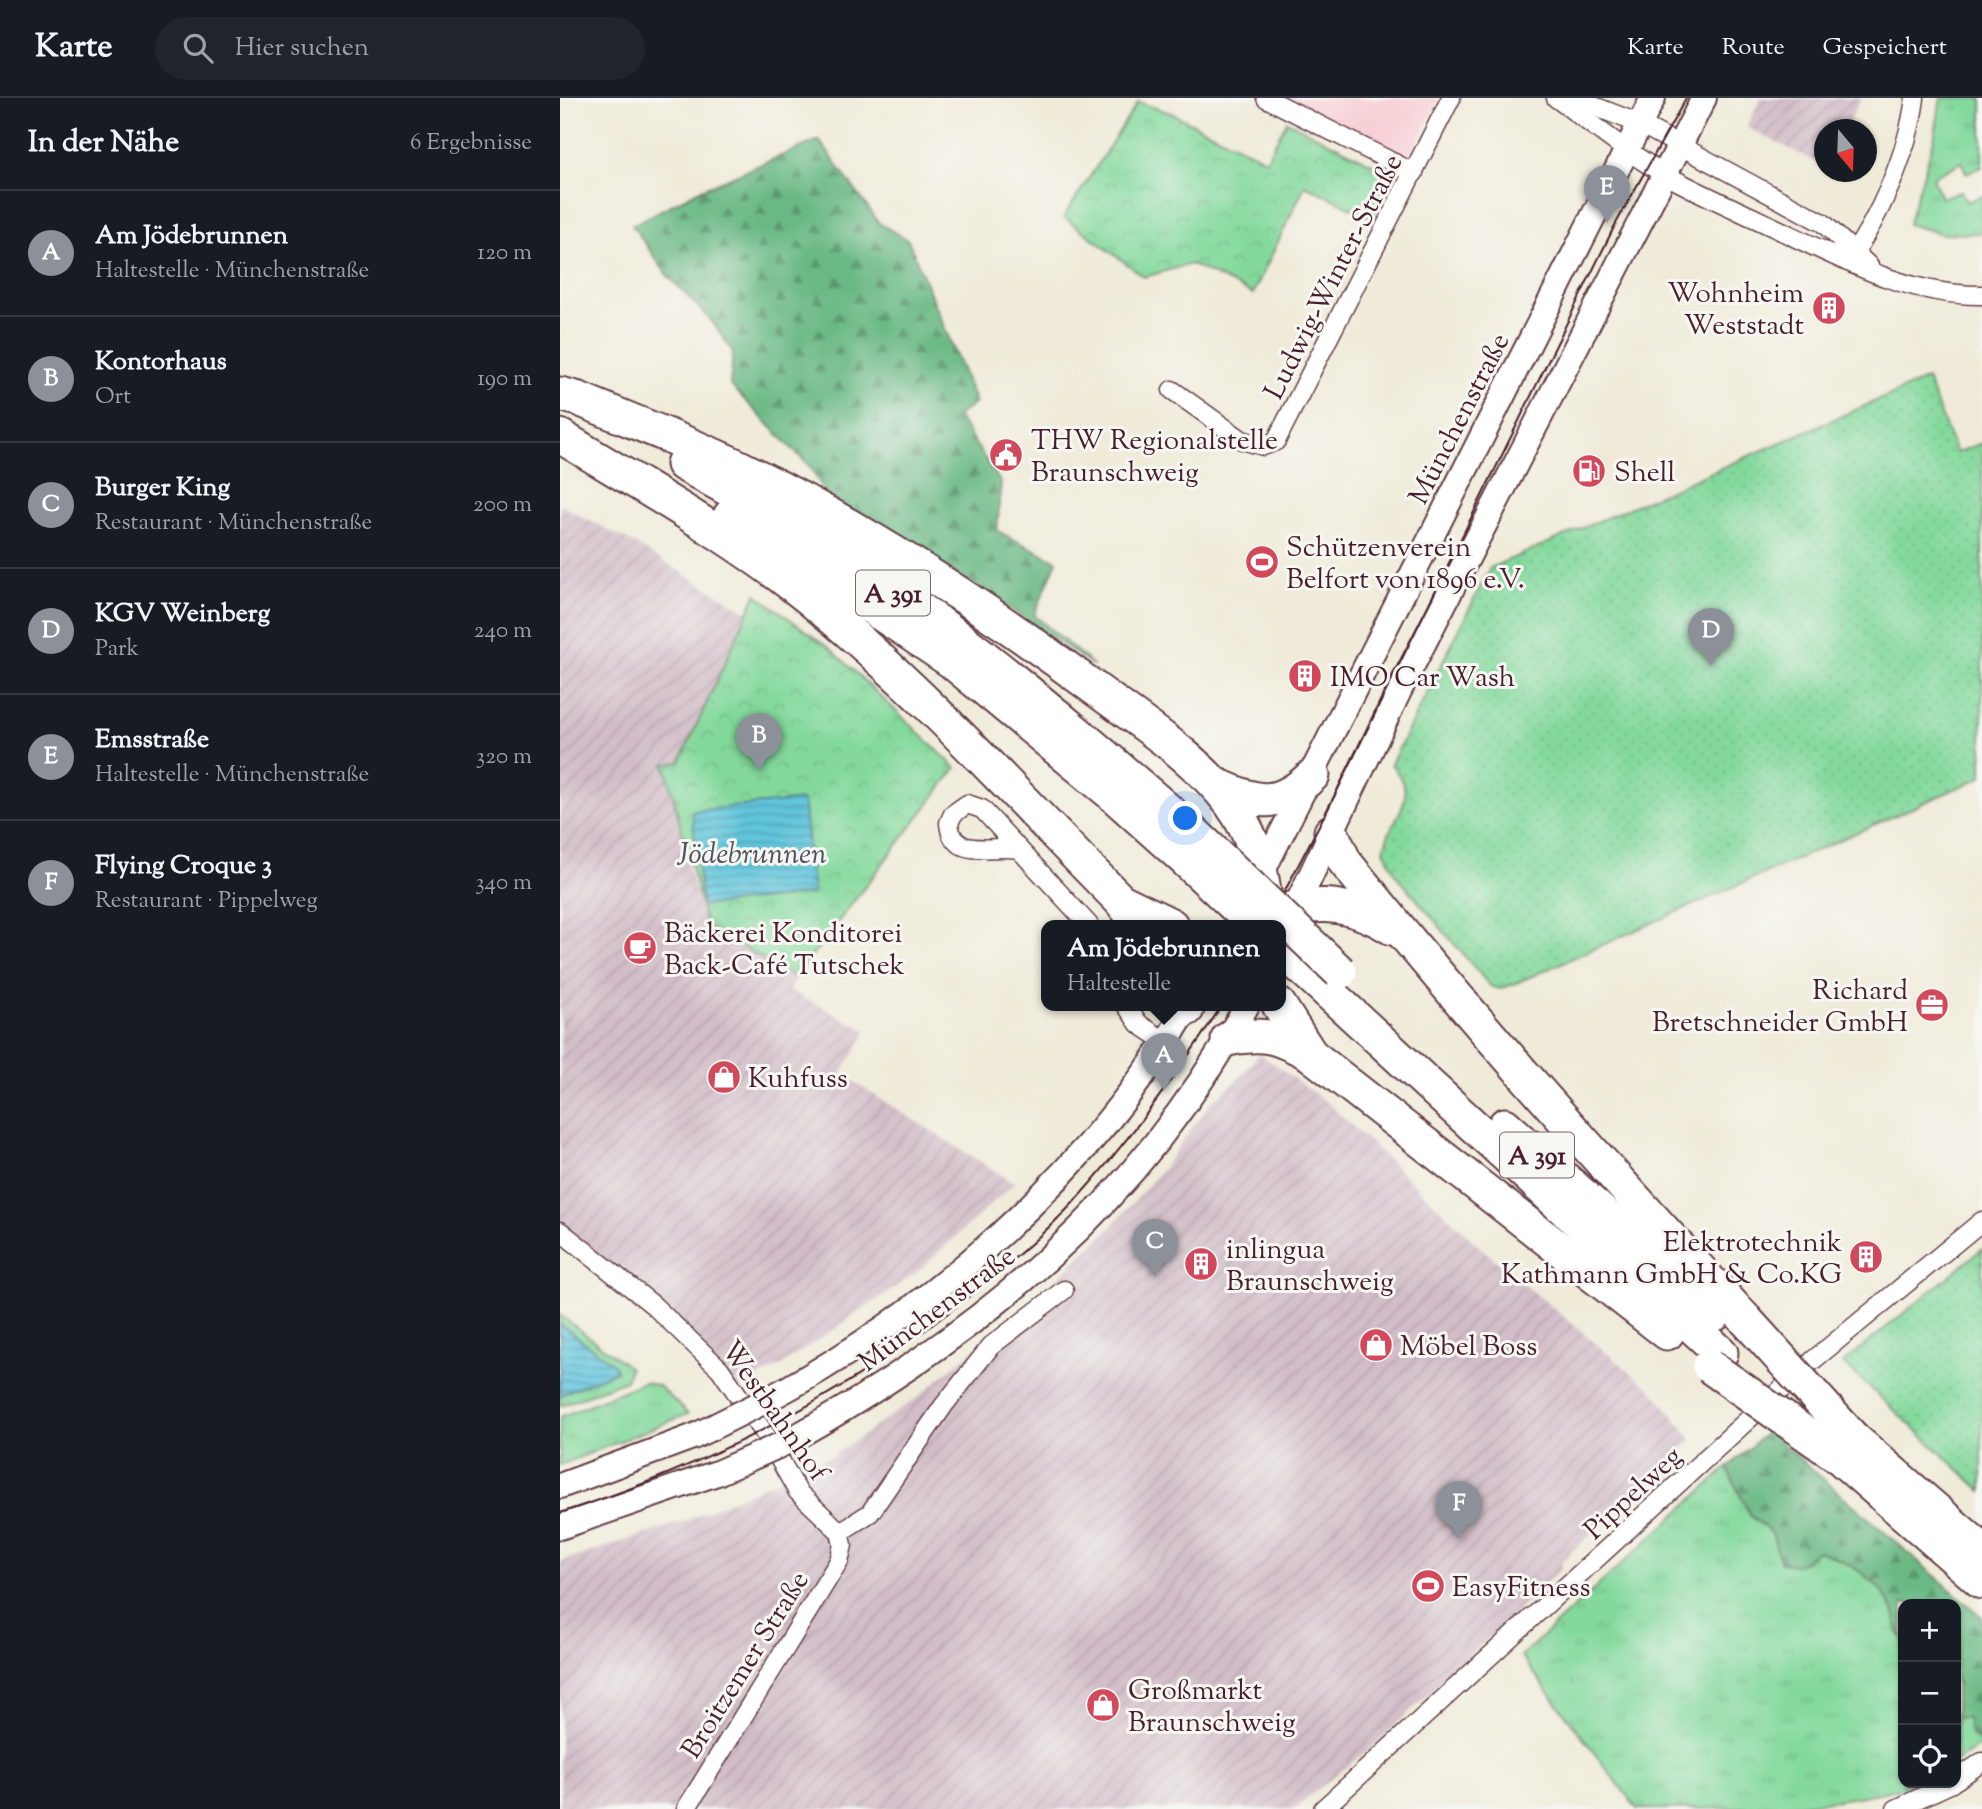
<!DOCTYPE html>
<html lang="de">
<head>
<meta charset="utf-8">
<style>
	body { margin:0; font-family:"Sorts Mill Goudy",serif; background:#20242c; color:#f1f3f6 }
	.controls { position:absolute; right:21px; bottom:21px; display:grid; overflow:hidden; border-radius:14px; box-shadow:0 2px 5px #0004 }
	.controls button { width:63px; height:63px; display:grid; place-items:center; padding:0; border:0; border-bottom:2px solid #363941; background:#171b24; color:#f1f3f6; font:35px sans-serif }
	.compass { position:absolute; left:1254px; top:21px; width:63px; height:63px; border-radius:50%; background:#171b24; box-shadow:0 2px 5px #0004; rotate:161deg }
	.you { position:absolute; left:626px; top:721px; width:24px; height:24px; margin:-18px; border:5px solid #fff; border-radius:50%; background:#1a73e8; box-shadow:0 0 0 10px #1a73e833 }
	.badge { display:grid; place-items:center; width:46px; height:46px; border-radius:50%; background:#8c9099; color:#fff; font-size:23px; font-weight:700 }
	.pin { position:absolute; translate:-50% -58px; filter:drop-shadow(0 2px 4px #0008) }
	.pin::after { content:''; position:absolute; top:37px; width:24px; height:21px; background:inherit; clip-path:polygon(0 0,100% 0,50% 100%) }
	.popup { position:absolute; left:481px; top:822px; width:245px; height:91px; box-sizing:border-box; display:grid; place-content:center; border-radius:14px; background:#171b24; filter:drop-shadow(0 2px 5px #0005); font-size:23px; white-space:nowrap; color:#9ea1a6 }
	.popup b { font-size:26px; color:#f1f3f6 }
	.popup::after { content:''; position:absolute; left:50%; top:100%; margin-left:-14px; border:14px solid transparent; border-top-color:#171b24 }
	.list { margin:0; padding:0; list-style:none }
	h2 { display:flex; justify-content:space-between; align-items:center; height:91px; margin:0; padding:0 28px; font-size:30px }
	h2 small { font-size:23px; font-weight:400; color:#9ea1a6 }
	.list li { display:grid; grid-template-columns:46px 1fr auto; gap:21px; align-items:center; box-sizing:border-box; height:126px; padding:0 28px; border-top:2px solid #363941 }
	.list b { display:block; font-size:26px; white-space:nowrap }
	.list p { margin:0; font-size:23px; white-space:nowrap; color:#9ea1a6 }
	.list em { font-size:23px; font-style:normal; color:#9ea1a6 }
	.icon { flex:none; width:38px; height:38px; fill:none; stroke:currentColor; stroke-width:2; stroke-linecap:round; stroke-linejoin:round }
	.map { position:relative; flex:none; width:1422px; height:1711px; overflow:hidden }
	header { display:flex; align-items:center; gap:42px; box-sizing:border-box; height:98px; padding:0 35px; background:#171b24; border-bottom:2px solid #363941 }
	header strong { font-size:33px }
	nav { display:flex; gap:38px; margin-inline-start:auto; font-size:24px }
	.search { width:490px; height:63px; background:#20242c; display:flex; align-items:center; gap:18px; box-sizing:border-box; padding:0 24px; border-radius:38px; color:#9ea1a6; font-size:26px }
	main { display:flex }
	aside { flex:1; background:#171b24 }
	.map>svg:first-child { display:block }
	.built { fill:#f7cfd5 }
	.industrial { fill:url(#industrial-furrows) }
	.grass { fill:url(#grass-tufts); stroke:#667c64; stroke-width:2 }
	.forest { fill:url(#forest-firs); stroke:#5a6c58; stroke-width:2 }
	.park { fill:url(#park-crowns); stroke:#667c64; stroke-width:2 }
	.garden { fill:url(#garden-dots); stroke:#667c64; stroke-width:2 }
	.water { fill:url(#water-rules); stroke:#557284; stroke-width:2 }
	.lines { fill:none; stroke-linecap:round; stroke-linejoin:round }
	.street-casing { stroke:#633e45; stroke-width:21 }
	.secondary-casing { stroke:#633e45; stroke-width:28 }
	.highway-casing { stroke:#633e45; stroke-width:37 }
	.street { stroke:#fff; stroke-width:18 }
	.secondary { stroke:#fff; stroke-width:24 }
	.highway { stroke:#fff; stroke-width:33 }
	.tram { stroke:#4a1f2b; stroke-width:2 }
	.secondary-bridge-casing { stroke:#633e45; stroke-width:28; stroke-linecap:butt }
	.highway-bridge-casing { stroke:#633e45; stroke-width:37; stroke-linecap:butt }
	.secondary-bridge { stroke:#fff; stroke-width:24 }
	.highway-bridge { stroke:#fff; stroke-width:33 }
	.labels { text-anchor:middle; stroke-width:6; stroke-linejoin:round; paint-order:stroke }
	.shield { fill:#f6f6f2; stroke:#7e6067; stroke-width:2 }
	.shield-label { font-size:26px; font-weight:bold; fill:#4a1f2b }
	.street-label { font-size:28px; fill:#4a1f2b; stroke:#f6f6f2 }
	.poi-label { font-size:28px; fill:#4a1f2b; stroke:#f6f6f2; text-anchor:start }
	.water-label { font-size:30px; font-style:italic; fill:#515160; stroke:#f6f6f2 }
</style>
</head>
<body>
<header>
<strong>Karte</strong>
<div class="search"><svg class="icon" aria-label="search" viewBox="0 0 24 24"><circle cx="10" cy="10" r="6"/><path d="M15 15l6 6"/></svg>Hier suchen</div>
<nav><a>Karte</a><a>Route</a><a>Gespeichert</a></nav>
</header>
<main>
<aside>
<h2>In der Nähe<small>6 Ergebnisse</small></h2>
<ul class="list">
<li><span class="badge">A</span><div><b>Am Jödebrunnen</b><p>Haltestelle · Münchenstraße</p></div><em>120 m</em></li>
<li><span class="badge">B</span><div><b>Kontorhaus</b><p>Ort</p></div><em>190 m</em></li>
<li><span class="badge">C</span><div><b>Burger King</b><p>Restaurant · Münchenstraße</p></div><em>200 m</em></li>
<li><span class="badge">D</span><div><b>KGV Weinberg</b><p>Park</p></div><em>240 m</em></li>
<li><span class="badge">E</span><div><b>Emsstraße</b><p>Haltestelle · Münchenstraße</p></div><em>320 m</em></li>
<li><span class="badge">F</span><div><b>Flying Croque 3</b><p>Restaurant · Pippelweg</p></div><em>340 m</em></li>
</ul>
</aside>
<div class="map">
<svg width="1422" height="1711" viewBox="0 0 1422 1711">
	<defs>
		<pattern id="industrial-furrows" width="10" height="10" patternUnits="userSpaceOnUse" patternTransform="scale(1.75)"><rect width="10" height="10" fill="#d2bdc8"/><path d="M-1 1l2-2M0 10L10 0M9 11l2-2" fill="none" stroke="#b6a2ac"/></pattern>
		<pattern id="grass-tufts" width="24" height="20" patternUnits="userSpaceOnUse" patternTransform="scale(1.75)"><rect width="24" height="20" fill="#83d99c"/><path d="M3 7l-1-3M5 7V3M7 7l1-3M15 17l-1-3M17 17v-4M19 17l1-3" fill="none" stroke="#73ba87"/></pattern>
		<pattern id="forest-firs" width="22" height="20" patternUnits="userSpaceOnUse" patternTransform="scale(1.75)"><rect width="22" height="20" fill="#6ab984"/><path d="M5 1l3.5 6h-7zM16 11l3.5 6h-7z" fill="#59966c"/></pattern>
		<pattern id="park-crowns" width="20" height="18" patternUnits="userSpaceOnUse" patternTransform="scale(1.75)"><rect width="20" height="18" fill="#83d99c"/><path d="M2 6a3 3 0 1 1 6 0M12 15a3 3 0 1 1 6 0" fill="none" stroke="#73ba87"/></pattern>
		<pattern id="garden-dots" width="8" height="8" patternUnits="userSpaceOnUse" patternTransform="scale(1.75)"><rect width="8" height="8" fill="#83d99c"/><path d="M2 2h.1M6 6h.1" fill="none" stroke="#73ba87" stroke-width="1.8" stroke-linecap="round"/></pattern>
		<pattern id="water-rules" width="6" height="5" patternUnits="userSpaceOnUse" patternTransform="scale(1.75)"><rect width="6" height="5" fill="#60c6dd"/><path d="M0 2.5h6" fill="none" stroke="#51a0b3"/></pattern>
	</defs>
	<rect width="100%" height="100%" fill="#f6f6f2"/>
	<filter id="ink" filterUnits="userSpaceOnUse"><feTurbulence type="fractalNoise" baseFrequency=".0143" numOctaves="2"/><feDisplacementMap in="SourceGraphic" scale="14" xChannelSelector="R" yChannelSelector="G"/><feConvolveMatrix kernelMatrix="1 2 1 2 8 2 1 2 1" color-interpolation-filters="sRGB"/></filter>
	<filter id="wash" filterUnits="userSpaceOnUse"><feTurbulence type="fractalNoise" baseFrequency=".00686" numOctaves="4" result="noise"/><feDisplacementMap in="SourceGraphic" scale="28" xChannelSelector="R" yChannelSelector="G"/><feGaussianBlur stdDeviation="1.57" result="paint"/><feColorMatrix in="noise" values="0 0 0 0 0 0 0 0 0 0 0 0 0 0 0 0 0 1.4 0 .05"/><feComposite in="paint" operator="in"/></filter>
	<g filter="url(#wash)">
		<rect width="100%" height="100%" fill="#f0ebd9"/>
		<polygon class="built" points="723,0 880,0 847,63"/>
		<g class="industrial">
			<polygon points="1201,0 1301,0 1285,31 1265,32 1264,68 1186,29"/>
			<polygon points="0,407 69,443 188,514 119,664 106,666 131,780 146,827 235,880 229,892 307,933 281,976 454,1085 357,1174 223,1266 167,1297 112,1236 0,1143"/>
			<polygon points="699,955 769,1006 921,1150 1093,1293 1132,1341 1001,1464 1002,1470 813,1648 733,1711 0,1711 0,1464 125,1423 272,1358 354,1302 484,1193 550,1131 603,1070 651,1004 679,981"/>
		</g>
		<g class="grass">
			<polygon points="1381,0 1422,0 1422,69 1406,75 1402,64 1373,79 1381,100 1401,93 1406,104 1422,98 1422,135 1382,136 1348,126 1374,42"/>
			<polygon points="0,1217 70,1270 66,1282 0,1308 0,1297 56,1273 54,1267 0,1226"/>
			<polygon points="84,1284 99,1288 128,1316 0,1367 0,1319"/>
			<path d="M1167,1370L1190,1417L1212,1435L1221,1465L1238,1467L1258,1453C1293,1464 1336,1492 1337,1533L1343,1540V1685H1359C1272,1711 1170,1711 1077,1711L961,1558Z"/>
			<polygon points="1396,1619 1407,1620 1411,1635 1422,1646 1396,1664"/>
		</g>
		<g class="forest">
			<polygon points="259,42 319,125 348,142 416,305 397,318 441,385 437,433 497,463 474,517 534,568 426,494 267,397 250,369 170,287 173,254 151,222 108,178 72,127 142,91"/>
			<path d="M1208,1333L1422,1519V1646L1410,1635L1407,1620L1396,1619V1506H1343V1540L1337,1533C1336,1492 1293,1464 1258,1453L1238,1467L1221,1465L1212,1435L1190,1417L1167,1370Z"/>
		</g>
		<g class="park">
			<polygon points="578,4 611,15 706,62 727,23 840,80 818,123 745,87 693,196 631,166 584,179 504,119"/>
			<polygon points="196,496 272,552 396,670 235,880 146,827 105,666 120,664"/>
		</g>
		<g class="garden">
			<path d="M1367,281L1396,355L1422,345V679L954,886L939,891L930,888L836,777L824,752C831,713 863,706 831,666L930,470Z"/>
			<polygon points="1422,1151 1422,1393 1283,1265"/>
		</g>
		<g class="water">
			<polygon points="243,702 253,796 142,808 132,713"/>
			<polygon points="0,1226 54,1267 56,1273 0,1297"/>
		</g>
	</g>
	<g filter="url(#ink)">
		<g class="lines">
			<g class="street-casing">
				<g id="street">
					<polyline points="706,0 854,75"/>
					<path d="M996,0C1032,26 1067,55 1106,77C1146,99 1189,117 1230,137C1291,166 1353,198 1422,197"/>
					<polyline points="1013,0 1080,26 1263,125 1309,168"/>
					<path d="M1288,164C1320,119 1348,55 1355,0"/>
					<polyline points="612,292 682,342 703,348 716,343 891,0"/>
					<path d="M458,751C433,746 392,763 389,725L393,716L407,706L422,711L529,827"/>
					<polyline points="566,907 579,926 606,944"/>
					<polyline points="0,1133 93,1207 160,1271 207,1339 238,1394 280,1434 283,1447 279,1463 126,1711"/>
					<polyline points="280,1434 310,1415 384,1307 431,1248 504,1192"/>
					<polyline points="1396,1682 1422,1664"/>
					<polyline points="763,1711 1251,1264 1422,1123"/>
					<polyline points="1336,1711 1392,1685"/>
				</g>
			</g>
			<g class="secondary-casing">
				<g id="secondary">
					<polyline points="698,782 1093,0"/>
					<polyline points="729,823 840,591 1144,0"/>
					<path d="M203,1304C373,1214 530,1074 629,907"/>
					<path d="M227,1344C422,1235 578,1106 687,907"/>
					<polyline points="0,1388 135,1338"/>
					<polyline points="0,1429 157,1375"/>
				</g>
			</g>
			<g class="highway-casing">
				<g id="highway">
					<path d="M0,296L19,301C71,323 124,343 175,367C302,429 421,506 534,590C581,625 636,659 671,706C696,740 705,780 706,821"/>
					<path d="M0,338C90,393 181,443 262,511C369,599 461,703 559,801L580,827"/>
					<path d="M123,366C218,418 314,475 401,541C481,602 557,668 633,734"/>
					<polyline points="170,418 229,454 391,563 552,696 621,758"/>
					<path d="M655,686C697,706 718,711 753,677"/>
					<path d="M771,734L785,764C912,922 1048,1073 1186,1222"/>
					<polyline points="564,804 611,827"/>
					<path d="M694,821C748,804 782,799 832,830"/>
					<polyline points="721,851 1161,1255"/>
					<polyline points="626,907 627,911"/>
					<polyline points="719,907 749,954"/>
					<path d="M668,941C705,934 717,938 750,956L1107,1235"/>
					<polyline points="945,1027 1155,1216"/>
					<polyline points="1293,1340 1422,1452"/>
					<polyline points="1279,1359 1422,1484"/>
				</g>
			</g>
			<use href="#street" class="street"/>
			<use href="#secondary" class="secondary"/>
			<use href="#highway" class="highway"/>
			<g class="tram">
				<polyline points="707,827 778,691 1054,129 1126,0"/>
				<path d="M0,1415C153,1366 293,1294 418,1191C450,1164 483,1137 512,1106C568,1044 617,977 662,907"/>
			</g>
			<g class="secondary-bridge-casing">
				<g id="secondary-bridge">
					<polyline points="135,1338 203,1304"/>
					<polyline points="157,1375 227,1344"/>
				</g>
			</g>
			<g class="highway-bridge-casing">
				<g id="highway-bridge">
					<polyline points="633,734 780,874"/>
					<polyline points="621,758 695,827"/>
					<polyline points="1186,1222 1293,1340"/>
					<polyline points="1149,1268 1279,1359"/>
				</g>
			</g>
			<use href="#secondary-bridge" class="secondary-bridge"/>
			<use href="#highway-bridge" class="highway-bridge"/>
		</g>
	</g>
	<defs>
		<g id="building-disc" transform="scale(1.75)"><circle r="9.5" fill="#d1495b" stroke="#f6f6f2"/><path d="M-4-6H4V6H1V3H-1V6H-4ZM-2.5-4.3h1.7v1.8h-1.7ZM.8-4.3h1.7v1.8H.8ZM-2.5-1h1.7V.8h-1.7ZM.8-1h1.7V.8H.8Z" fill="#fff"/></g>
		<g id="civic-disc" transform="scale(1.75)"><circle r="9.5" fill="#d1495b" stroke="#f6f6f2"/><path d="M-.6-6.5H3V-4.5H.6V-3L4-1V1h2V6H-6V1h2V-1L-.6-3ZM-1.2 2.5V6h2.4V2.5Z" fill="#fff"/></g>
		<g id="fuel-disc" transform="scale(1.75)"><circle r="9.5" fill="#d1495b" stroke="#f6f6f2"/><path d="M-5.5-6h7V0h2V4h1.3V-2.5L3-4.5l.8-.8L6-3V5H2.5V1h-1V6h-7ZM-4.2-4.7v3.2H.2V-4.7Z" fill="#fff"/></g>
		<g id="stadium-disc" transform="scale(1.75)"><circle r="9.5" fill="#d1495b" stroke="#f6f6f2"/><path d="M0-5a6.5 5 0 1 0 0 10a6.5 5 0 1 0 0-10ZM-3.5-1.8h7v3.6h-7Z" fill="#fff"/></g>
		<g id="cafe-disc" transform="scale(1.75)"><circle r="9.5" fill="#d1495b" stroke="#f6f6f2"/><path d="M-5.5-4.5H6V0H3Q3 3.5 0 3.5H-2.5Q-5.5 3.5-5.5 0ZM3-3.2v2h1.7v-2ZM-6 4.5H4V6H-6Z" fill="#fff"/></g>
		<g id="office-disc" transform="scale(1.75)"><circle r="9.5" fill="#d1495b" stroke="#f6f6f2"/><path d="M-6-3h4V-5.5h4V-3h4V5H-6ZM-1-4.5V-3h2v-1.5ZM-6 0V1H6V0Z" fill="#fff"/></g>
		<g id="shop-disc" transform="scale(1.75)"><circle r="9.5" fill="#d1495b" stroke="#f6f6f2"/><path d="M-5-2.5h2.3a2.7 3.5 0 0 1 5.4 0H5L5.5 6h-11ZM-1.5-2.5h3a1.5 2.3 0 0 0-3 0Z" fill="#fff"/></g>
	</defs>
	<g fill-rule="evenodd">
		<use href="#building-disc" x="1269" y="210"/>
		<use href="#civic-disc" x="446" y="357"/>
		<use href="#fuel-disc" x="1029" y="373"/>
		<use href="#stadium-disc" x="702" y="464"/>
		<use href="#building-disc" x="745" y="578"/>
		<use href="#cafe-disc" x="80" y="850"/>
		<use href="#office-disc" x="1372" y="907"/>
		<use href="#shop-disc" x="164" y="979"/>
		<use href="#building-disc" x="1306" y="1159"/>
		<use href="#building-disc" x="641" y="1166"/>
		<use href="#shop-disc" x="816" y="1247"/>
		<use href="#stadium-disc" x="868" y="1488"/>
		<use href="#shop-disc" x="543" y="1607"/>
	</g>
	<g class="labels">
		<g class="shield">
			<rect x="296" y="472.5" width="74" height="45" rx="5"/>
			<rect x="940" y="1034.5" width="74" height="45" rx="5"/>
		</g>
		<g class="shield-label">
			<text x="333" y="504">A 391</text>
			<text x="977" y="1066">A 391</text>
		</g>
		<g class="street-label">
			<text transform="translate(772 178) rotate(-63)" y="10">Ludwig-Winter-Straße</text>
			<text transform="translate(898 320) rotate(-63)" y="10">Münchenstraße</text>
			<text transform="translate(376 1210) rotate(-37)" y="10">Münchenstraße</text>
			<text transform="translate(216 1312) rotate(55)" y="10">Westbahnhof</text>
			<text transform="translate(1072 1394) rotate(-43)" y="10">Pippelweg</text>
			<text transform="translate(184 1566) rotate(-58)" y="10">Broitzemer Straße</text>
		</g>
		<g class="poi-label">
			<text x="1244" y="204" text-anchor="end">Wohnheim<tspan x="1244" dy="32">Weststadt</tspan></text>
			<text x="471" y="351">THW Regionalstelle<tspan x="471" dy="32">Braunschweig</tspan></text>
			<text x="1054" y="383">Shell</text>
			<text x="726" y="458">Schützenverein<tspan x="726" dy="32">Belfort von 1896 e.V.</tspan></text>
			<text x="770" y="588">IMO Car Wash</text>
			<text x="104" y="844">Bäckerei Konditorei<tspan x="104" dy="32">Back-Café Tutschek</tspan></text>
			<text x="1348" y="901" text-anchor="end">Richard<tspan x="1348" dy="32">Bretschneider GmbH</tspan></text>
			<text x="188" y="989">Kuhfuss</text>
			<text x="1282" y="1153" text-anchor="end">Elektrotechnik<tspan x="1282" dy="32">Kathmann GmbH &amp; Co.KG</tspan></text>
			<text x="666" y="1160">inlingua<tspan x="666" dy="32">Braunschweig</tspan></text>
			<text x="840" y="1257">Möbel Boss</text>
			<text x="892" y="1498">EasyFitness</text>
			<text x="568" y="1601">Großmarkt<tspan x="568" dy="32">Braunschweig</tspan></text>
		</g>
		<g class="water-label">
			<text x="192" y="765">Jödebrunnen</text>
		</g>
	</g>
</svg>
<div class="controls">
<button>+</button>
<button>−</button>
<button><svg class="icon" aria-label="locate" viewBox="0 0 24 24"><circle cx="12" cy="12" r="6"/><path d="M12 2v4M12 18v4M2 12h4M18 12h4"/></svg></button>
</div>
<svg class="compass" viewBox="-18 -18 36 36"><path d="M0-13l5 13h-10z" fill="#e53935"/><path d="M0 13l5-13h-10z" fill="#9ea1a6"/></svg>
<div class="you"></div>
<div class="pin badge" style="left:604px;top:993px">A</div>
<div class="popup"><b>Am Jödebrunnen</b>Haltestelle</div>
<div class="pin badge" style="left:199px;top:673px">B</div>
<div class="pin badge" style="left:595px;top:1179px">C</div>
<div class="pin badge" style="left:1151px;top:568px">D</div>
<div class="pin badge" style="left:1047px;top:125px">E</div>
<div class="pin badge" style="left:899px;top:1441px">F</div>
</div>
</main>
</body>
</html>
